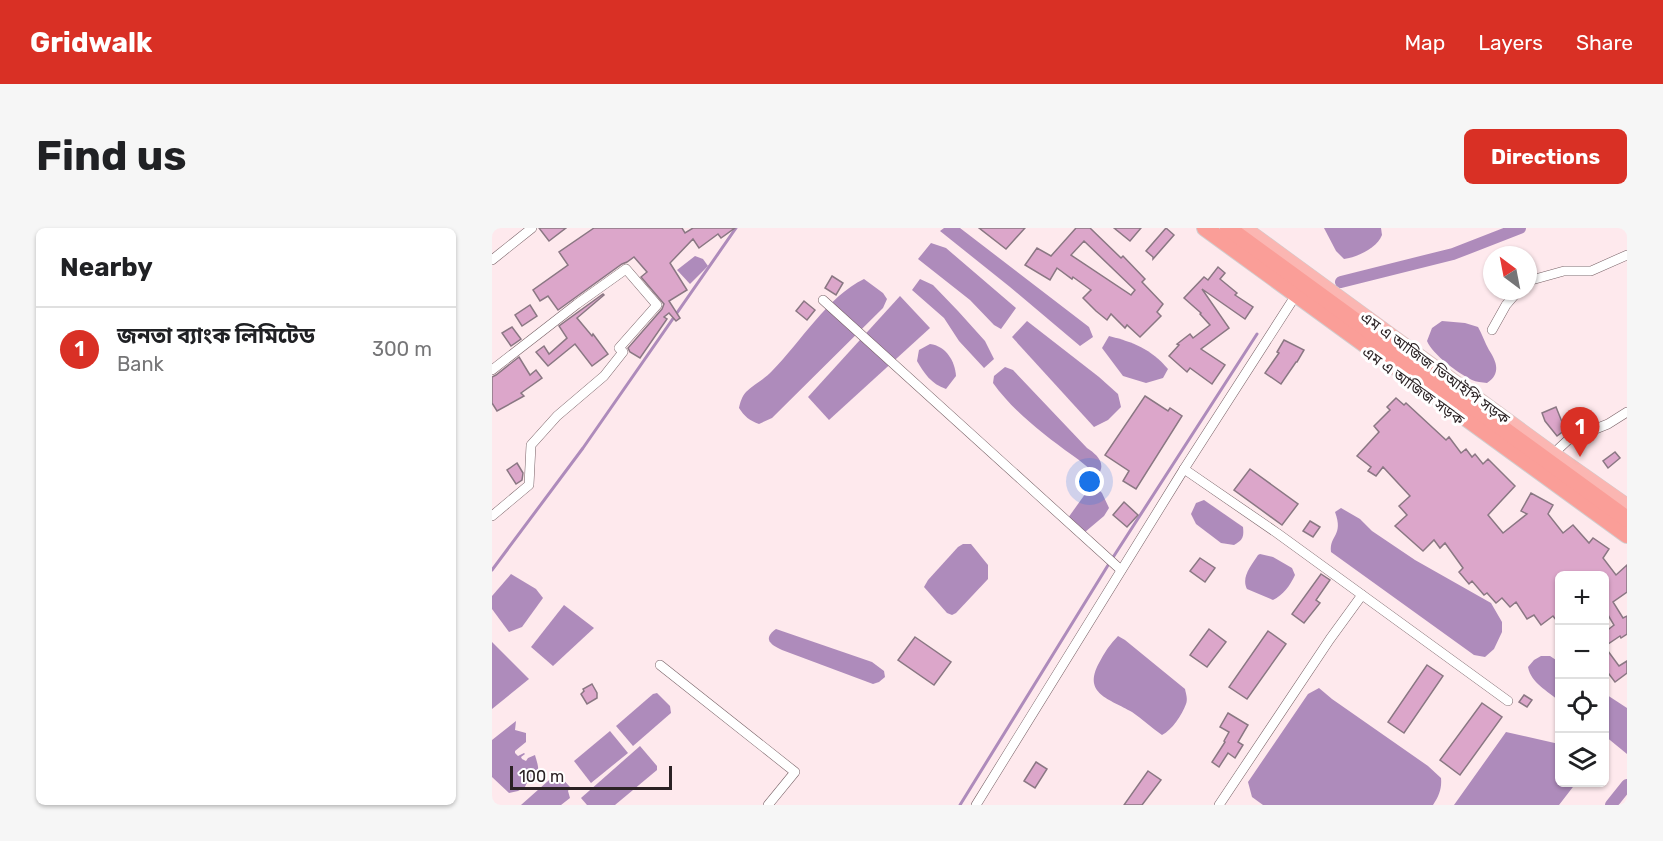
<!DOCTYPE html>
<html lang="en">
<head>
<meta charset="utf-8">
<style>
	body { margin:0; font-family:Rubik,"Noto Sans Bengali",sans-serif; background:#f6f6f6; color:#202124 }
	.controls { position:absolute; right:18px; bottom:18px; display:grid; overflow:hidden; border-radius:9px; box-shadow:0 2px 4px #0004 }
	.controls button { width:54px; height:54px; display:grid; place-items:center; padding:0; border:0; border-bottom:2px solid #e0e0e0; background:#fff; color:#202124; font:30px sans-serif }
	.compass { position:absolute; left:991px; top:18px; width:54px; height:54px; border-radius:50%; background:#fff; box-shadow:0 2px 4px #0004; rotate:328deg }
	.scale { position:absolute; left:18px; bottom:15px; width:162px; box-sizing:border-box; padding-left:6px; border:3px solid #2b2224; border-top:0; font-size:16px; line-height:21px; white-space:nowrap; color:#2b2224; -webkit-text-stroke:4px #fff; paint-order:stroke }
	.you { position:absolute; left:598px; top:254px; width:21px; height:21px; margin:-15px; border:4px solid #fff; border-radius:50%; background:#1a73e8; box-shadow:0 0 0 9px #1a73e833 }
	.badge { display:grid; place-items:center; width:39px; height:39px; border-radius:50%; background:#d93025; color:#fff; font-size:20px; font-weight:700 }
	.pin { position:absolute; translate:-50% -50px; filter:drop-shadow(0 2px 3px #0008) }
	.pin::after { content:''; position:absolute; top:32px; width:21px; height:18px; background:inherit; clip-path:polygon(0 0,100% 0,50% 100%) }
	.list { margin:0; padding:0; list-style:none }
	h2 { display:flex; justify-content:space-between; align-items:center; height:78px; margin:0; padding:0 24px; font-size:26px }
	h2 small { font-size:20px; font-weight:400; color:#757577 }
	.list li { display:grid; grid-template-columns:39px 1fr auto; gap:18px; align-items:center; box-sizing:border-box; height:84px; padding:0 24px; border-top:2px solid #e0e0e0 }
	.list b { display:block; font-size:22px; white-space:nowrap }
	.list p { margin:0; font-size:20px; white-space:nowrap; color:#757577 }
	.list em { font-size:20px; font-style:normal; color:#757577 }
	.icon { flex:none; width:33px; height:33px; fill:none; stroke:currentColor; stroke-width:2; stroke-linecap:round; stroke-linejoin:round }
	.map { position:relative; flex:none; width:1135px; height:577px; overflow:hidden; border-radius:9px }
	header { display:flex; align-items:center; gap:36px; box-sizing:border-box; height:84px; padding:0 30px; background:#d93025; color:#fff }
	header strong { font-size:28px }
	nav { display:flex; gap:33px; margin-inline-start:auto; font-size:21px }
	.intro { display:flex; align-items:center; justify-content:space-between; box-sizing:border-box; height:144px; padding:0 36px }
	h1 { margin:0; font-size:42px }
	.button { padding:15px 27px; border-radius:9px; background:#d93025; color:#fff; font-size:21px; font-weight:700 }
	main { display:flex; gap:36px; padding:0 36px }
	aside { flex:1; background:#fff; border-radius:9px; box-shadow:0 2px 4px #0004 }
	.map>svg:first-child { display:block }
	.water { fill:#ae8bbb }
	.lines { fill:none; stroke-linecap:round; stroke-linejoin:round }
	.stream { stroke:#ae8bbb; stroke-width:3 }
	.canal { stroke:#ae8bbb; stroke-width:12 }
	.building { fill:#dca6ca; stroke:#8a7783; stroke-width:1.5; fill-rule:evenodd }
	.minor-casing { stroke:#776166; stroke-width:10 }
	.primary-casing { stroke:#d0cecf; stroke-width:16 }
	.trunk-casing { stroke:#d0cecf; stroke-width:18 }
	.minor { stroke:#fff; stroke-width:9 }
	.primary { stroke:#fbb6b2; stroke-width:15 }
	.trunk { stroke:#fa9e98; stroke-width:16 }
	.labels { text-anchor:middle; stroke-width:6; stroke-linejoin:round; paint-order:stroke }
	.street-label { font-size:15px; fill:#2b2224; stroke:#fff }
</style>
</head>
<body>
<header>
<strong>Gridwalk</strong>
<nav><a>Map</a><a>Layers</a><a>Share</a></nav>
</header>
<div class="intro"><h1>Find us</h1><a class="button">Directions</a></div>
<main>
<aside>
<h2>Nearby<small></small></h2>
<ul class="list">
<li><span class="badge">1</span><div><b>জনতা ব্যাংক লিমিটেড</b><p>Bank</p></div><em>300 m</em></li>
</ul>
</aside>
<div class="map">
<svg width="1135" height="577" viewBox="0 0 1135 577">
	<rect width="100%" height="100%" fill="#fee9ed"/>
	<g class="water">
		<polygon points="452,0 468,0 597,99 601,109 588,118 518,59 448,3"/>
		<path d="M832,0H889L890,7C885,20 866,29 852,31L844,23Z"/>
		<polygon points="439,15 454,20 524,80 509,101 502,97 478,72 426,31"/>
		<polygon points="203,28 211,31 216,38 198,56 185,42"/>
		<path d="M372,51L391,65L395,71L391,80L280,190L267,196C258,193 252,188 247,180C248,175 250,168 254,164C262,156 273,151 280,143C308,115 336,68 372,51Z"/>
		<polygon points="428,51 441,57 466,83 493,113 502,131 492,140 467,113 452,90 420,62"/>
		<polygon points="408,68 438,100 337,192 316,169"/>
		<polygon points="535,93 607,149 626,166 629,179 616,192 602,199 520,109"/>
		<path d="M950,93L973,95L986,99C990,106 993,115 997,122C1005,134 1009,146 995,155C990,154 984,154 980,152C966,145 941,127 935,113L940,100Z"/>
		<path d="M617,108C641,114 659,121 676,141L671,150L654,155L631,148L610,120Z"/>
		<path d="M438,116C454,118 463,133 464,148L454,161C439,156 432,145 425,133L427,122Z"/>
		<path d="M513,139L521,142L595,220C604,226 615,235 606,247C597,241 589,233 580,227C552,207 521,183 501,155L502,148Z"/>
		<polygon points="604,259 610,265 617,280 612,288 593,304 576,290 596,262"/>
		<path d="M712,272L751,299C752,309 751,312 742,317L729,315L704,296L699,286L704,275Z"/>
		<path d="M849,280L868,291L880,303L923,332L999,375L1010,394V404L1002,421L993,429L982,427L839,324C837,307 852,308 843,284Z"/>
		<polygon points="471,316 479,316 496,337 496,351 464,385 460,387 455,385 432,359 436,352 466,319"/>
		<path d="M768,326L781,329L800,340L803,347C798,358 791,367 781,372L755,361C749,349 759,338 766,327Z"/>
		<polygon points="19,346 44,361 51,370 30,399 17,404 0,381 0,368"/>
		<polygon points="72,377 102,400 61,438 39,419"/>
		<path d="M284,401L380,434L392,443L393,449L387,454L381,456L290,422C279,417 270,411 284,401Z"/>
		<path d="M626,408L633,412L693,461C694,466 696,471 694,476C690,487 680,502 670,507C660,500 650,491 640,484C618,471 590,466 607,435C612,425 618,416 626,408Z"/>
		<polygon points="0,414 37,451 0,481"/>
		<path d="M1049,428H1058L1067,434V473C1056,463 1039,455 1036,439L1042,432Z"/>
		<path d="M827,460L840,471L936,538L949,550C950,560 947,568 941,577H771L760,569L756,554L816,466Z"/>
		<polygon points="165,465 178,478 179,485 141,518 124,498 161,466"/>
		<polygon points="1112,465 1135,480 1135,526 1113,508"/>
		<path d="M24,493L23,502L34,505V514L23,523V525L26,528L32,525L33,526L29,529L30,531L34,533L36,530L43,527C44,531 47,539 46,543C45,549 36,550 33,559L26,563L17,565L0,549V512Z"/>
		<polygon points="118,503 136,525 99,555 82,533"/>
		<polygon points="1014,504 1067,516 1068,554 1084,555 1067,577 962,577"/>
		<polygon points="148,518 165,538 165,542 123,577 95,577 89,570"/>
		<polygon points="65,545 78,559 76,563 78,570 69,577 29,577"/>
	</g>
	<g class="lines">
		<g class="stream">
			<polyline points="0,342 91,220 244,0"/>
			<polyline points="468,577 618,334 765,106"/>
		</g>
		<g class="canal">
			<polyline points="849,54 961,26 1028,0"/>
			<polyline points="1119,577 1135,557"/>
		</g>
	</g>
	<g class="building">
		<polygon points="47,0 74,0 57,13"/>
		<polygon points="102,0 190,0 193,5 201,0 243,0 229,10 226,6 207,20 201,11 178,35 195,62 177,73 188,90 184,93 177,85 172,89 175,91 148,130 138,124 136,120 170,81 172,76 149,49 155,44 142,29 135,34 130,36 66,82 56,68 48,73 41,62 76,37 67,24"/>
		<polygon points="487,0 533,0 514,21"/>
		<path d="M584,0H598L629,30L631,28L653,51L650,54L671,76L665,84L669,88L648,109L635,97L633,100L619,86L615,92L604,83L591,70L599,62L581,49L580,51L565,40L558,52L533,37L545,20L559,28ZM592,13L643,62L639,67L579,27Z"/>
		<polygon points="622,0 649,0 638,13"/>
		<polygon points="674,0 682,7 661,31 661,29 654,23"/>
		<polygon points="726,39 733,45 728,51 745,65 743,67 761,79 753,91 710,61 737,100 709,121 733,137 720,156 698,140 695,144 677,128 687,117 685,116 698,106 701,110 718,97 708,86 709,85 692,70 712,49 716,52"/>
		<polygon points="340,48 351,55 344,67 333,60"/>
		<polygon points="111,66 112,67 85,90 100,108 101,106 116,126 100,138 83,116 56,138 44,124 52,118 57,126 75,110 67,98"/>
		<polygon points="312,73 323,82 315,92 304,83"/>
		<polygon points="38,77 45,88 30,98 23,87"/>
		<polygon points="20,99 29,111 19,118 10,105"/>
		<polygon points="792,112 812,122 805,134 804,134 789,156 773,145 787,125 785,124"/>
		<polygon points="27,129 38,147 44,142 50,150 29,165 32,168 5,183 0,175 0,149 4,147"/>
		<polygon points="653,168 676,183 678,180 690,188 644,261 631,253 637,243 613,227"/>
		<polygon points="904,170 912,177 914,175 954,212 957,209 969,225 974,221 980,229 983,226 991,236 996,231 1023,258 996,287 1011,305 1035,286 1029,283 1039,265 1061,277 1056,286 1071,305 1081,297 1097,315 1101,310 1117,321 1111,330 1124,347 1135,337 1135,364 1121,374 1131,390 1135,388 1135,406 1129,410 1128,408 1113,418 1113,404 1122,397 1113,382 1113,348 1068,348 1068,397 1061,388 1049,397 1042,387 1035,391 1024,374 1018,379 1010,370 1004,375 995,365 992,367 980,353 977,356 967,344 971,340 953,315 948,320 942,312 931,323 903,298 915,287 907,278 918,268 891,239 884,248 876,243 879,239 865,228 887,204 882,198 898,182 895,179"/>
		<polygon points="1064,179 1070,194 1072,192 1077,199 1065,208 1053,193 1050,185"/>
		<polygon points="1123,224 1128,230 1116,240 1111,233"/>
		<polygon points="25,235 31,245 30,252 24,256 15,242"/>
		<polygon points="758,241 806,276 790,297 742,262"/>
		<polygon points="632,274 646,287 635,299 621,287"/>
		<polygon points="818,293 828,299 821,309 811,303"/>
		<polygon points="708,330 723,340 713,354 698,343"/>
		<polygon points="829,346 838,352 824,372 828,375 812,395 800,386"/>
		<polygon points="717,401 734,414 715,439 698,427"/>
		<polygon points="776,403 794,416 755,471 737,459"/>
		<polygon points="423,409 459,434 442,457 406,432"/>
		<polygon points="1113,419 1127,438 1135,433 1135,445 1123,454 1117,446 1113,449"/>
		<polygon points="935,437 951,448 912,505 896,494"/>
		<polygon points="100,456 105,465 105,470 95,476 89,466 92,463 91,461"/>
		<polygon points="1032,467 1040,472 1035,479 1027,474"/>
		<polygon points="990,475 1010,489 968,547 948,532"/>
		<polygon points="736,485 756,497 746,514 751,517 743,530 736,525 727,539 720,534 733,514 732,513 737,504 728,499"/>
		<polygon points="544,534 555,541 543,560 532,553"/>
		<polygon points="656,543 669,552 650,577 632,577"/>
	</g>
	<g class="lines">
		<g class="minor-casing">
			<g id="minor">
				<polyline points="0,32 40,0"/>
				<polyline points="1036,53 1072,43 1099,43 1135,27"/>
				<polyline points="331,72 629,342"/>
				<polyline points="1000,102 1014,77 1026,63"/>
				<polyline points="0,142 85,76 134,41 165,77 127,120 131,124 112,148 65,188 39,217 37,257 0,288"/>
				<polyline points="1061,226 1076,212 1116,196 1135,184"/>
				<polyline points="692,241 802,70"/>
				<polyline points="168,437 303,544 276,577"/>
				<polyline points="484,577 692,241 785,305 1016,473"/>
				<polyline points="727,577 838,411 870,367"/>
			</g>
		</g>
		<g class="primary-casing">
			<polyline id="primary" points="752,0 1061,226 1135,278"/>
		</g>
		<g class="trunk-casing">
			<g id="trunk">
				<polyline points="713,0 1135,307"/>
				<polyline points="736,0 1135,291"/>
			</g>
		</g>
		<use href="#minor" class="minor"/>
		<use href="#primary" class="primary"/>
		<use href="#trunk" class="trunk"/>
	</g>
	<g class="labels">
		<g class="street-label">
			<text transform="translate(943 140) rotate(36)" y="5">এম এ আজিজ ভিআইপি সড়ক</text>
			<text transform="translate(921 158) rotate(36)" y="5">এম এ আজিজ সড়ক</text>
		</g>
	</g>
</svg>
<div class="controls">
<button>+</button>
<button>−</button>
<button><svg class="icon" aria-label="locate" viewBox="0 0 24 24"><circle cx="12" cy="12" r="6"/><path d="M12 2v4M12 18v4M2 12h4M18 12h4"/></svg></button>
<button><svg class="icon" aria-label="layers" viewBox="0 0 24 24"><path d="M12 4l9 5-9 5-9-5zM3 14l9 5 9-5"/></svg></button>
</div>
<svg class="compass" viewBox="-18 -18 36 36"><path d="M0-13l5 13h-10z" fill="#e53935"/><path d="M0 13l5-13h-10z" fill="#757577"/></svg>
<div class="scale">100 m</div>
<div class="you"></div>
<div class="pin badge" style="left:1088px;top:229px">1</div>
</div>
</main>
</body>
</html>
